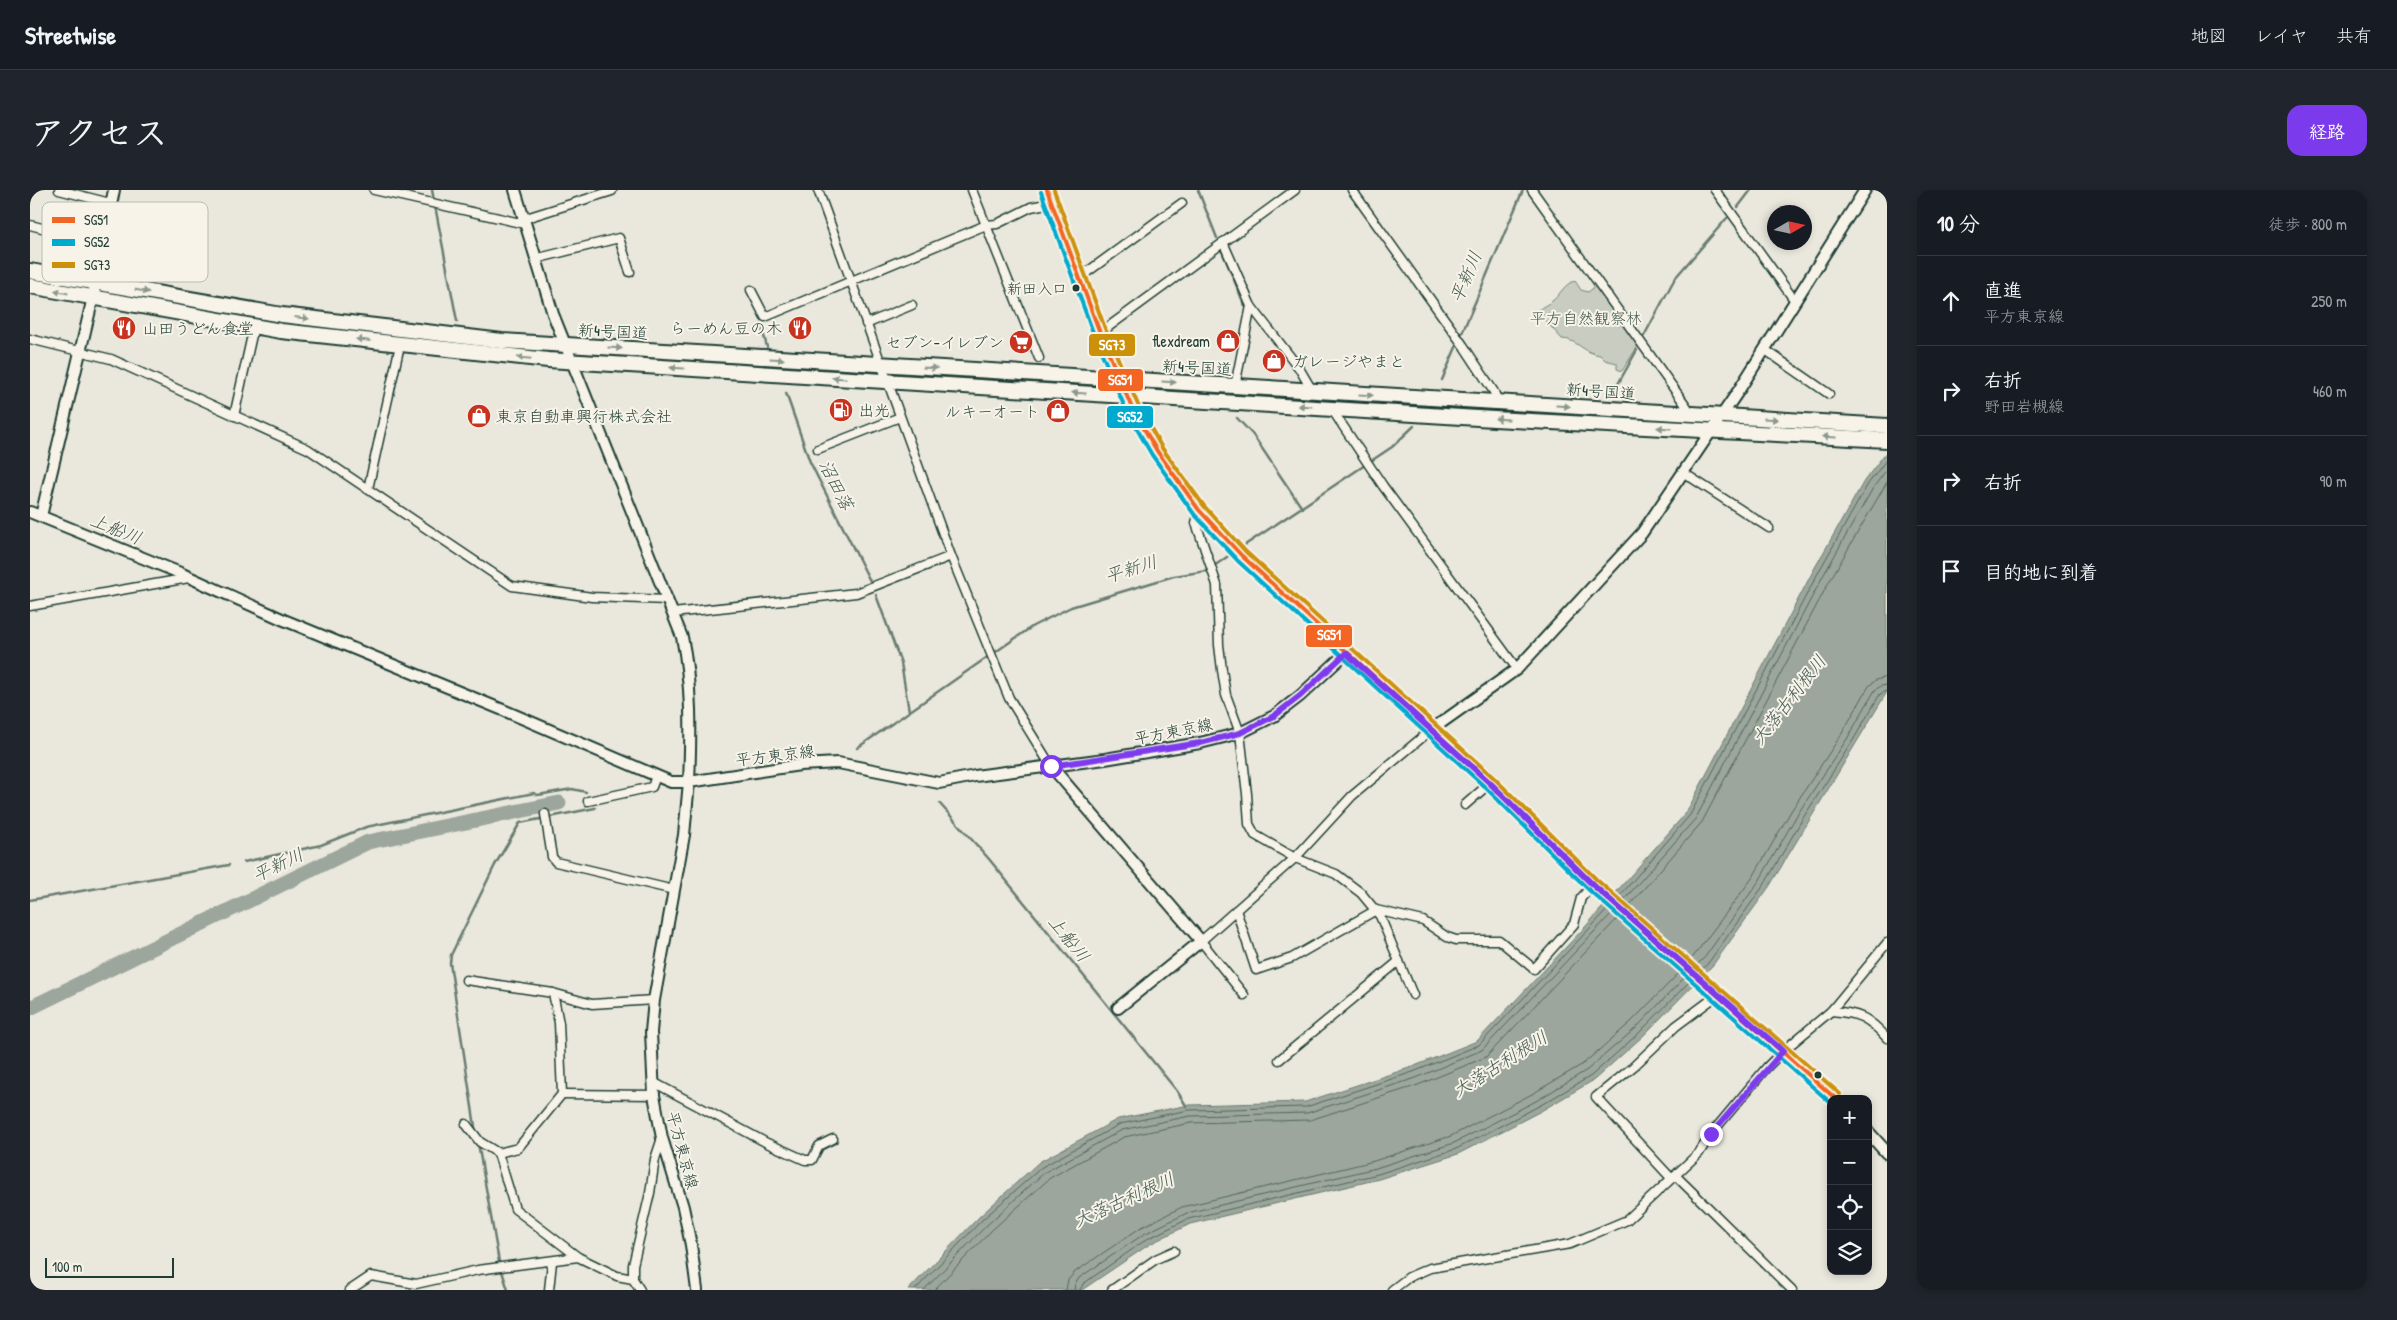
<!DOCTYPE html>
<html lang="ja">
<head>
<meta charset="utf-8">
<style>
	body { margin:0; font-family:"Patrick Hand","Klee One",sans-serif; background:#20242c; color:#f1f3f6 }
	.controls { position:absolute; right:15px; bottom:15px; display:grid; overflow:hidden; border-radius:10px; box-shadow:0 2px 8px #0003 }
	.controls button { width:45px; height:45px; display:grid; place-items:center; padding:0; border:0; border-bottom:1px solid #363941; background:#171b24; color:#f1f3f6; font:25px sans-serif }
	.compass { position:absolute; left:1737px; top:15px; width:45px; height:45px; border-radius:50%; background:#171b24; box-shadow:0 2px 8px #0003; rotate:81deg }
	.scale { position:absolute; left:15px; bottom:12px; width:129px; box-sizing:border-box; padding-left:5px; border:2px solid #1f3d34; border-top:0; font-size:14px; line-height:18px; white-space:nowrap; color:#1f3d34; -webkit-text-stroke:4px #f7f3e8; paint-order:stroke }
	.stop { position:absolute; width:15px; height:15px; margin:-11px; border:4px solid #7c3aed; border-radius:50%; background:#fff }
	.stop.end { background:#7c3aed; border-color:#fff; box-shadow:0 1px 5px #0008 }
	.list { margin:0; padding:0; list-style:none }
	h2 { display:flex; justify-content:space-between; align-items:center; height:65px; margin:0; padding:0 20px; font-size:21px }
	h2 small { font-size:16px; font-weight:400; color:#9ea1a6 }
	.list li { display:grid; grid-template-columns:32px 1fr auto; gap:15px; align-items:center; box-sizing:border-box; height:90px; padding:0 20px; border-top:1px solid #363941 }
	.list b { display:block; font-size:19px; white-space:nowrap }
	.list p { margin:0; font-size:16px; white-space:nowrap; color:#9ea1a6 }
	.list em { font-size:16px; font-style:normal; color:#9ea1a6 }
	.icon { flex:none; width:28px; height:28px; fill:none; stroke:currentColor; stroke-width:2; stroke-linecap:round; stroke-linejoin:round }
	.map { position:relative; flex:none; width:1857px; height:1100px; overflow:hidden; border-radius:15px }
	header { display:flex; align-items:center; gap:30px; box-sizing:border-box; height:70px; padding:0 25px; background:#171b24; border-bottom:1px solid #363941 }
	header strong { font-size:24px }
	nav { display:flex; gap:28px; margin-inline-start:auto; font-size:18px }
	.intro { display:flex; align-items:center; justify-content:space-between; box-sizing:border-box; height:120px; padding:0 30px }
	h1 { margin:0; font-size:35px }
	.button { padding:12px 22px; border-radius:15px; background:#7c3aed; color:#fff; font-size:18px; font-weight:700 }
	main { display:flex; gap:30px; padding:0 30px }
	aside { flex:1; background:#171b24; border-radius:15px; box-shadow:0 2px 8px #0003 }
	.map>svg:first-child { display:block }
	.green { fill:#c8ccc1; stroke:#74847a }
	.water { fill:#9ca69c; stroke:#6a7c72 }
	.pier { fill:#eae8dd }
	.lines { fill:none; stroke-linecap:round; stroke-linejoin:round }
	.shore { stroke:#51675e; stroke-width:1 }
	.stream { stroke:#6a7c72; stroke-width:2.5 }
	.river { stroke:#9ca69c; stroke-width:15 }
	.street-casing { stroke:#1f3d34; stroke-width:11 }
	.secondary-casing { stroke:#1f3d34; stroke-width:14 }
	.primary-casing { stroke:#1f3d34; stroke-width:15 }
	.highway-casing { stroke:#1f3d34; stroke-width:18 }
	.street { stroke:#f7f3e8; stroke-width:8 }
	.secondary { stroke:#f7f3e8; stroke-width:10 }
	.primary { stroke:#f7f3e8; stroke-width:11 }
	.highway { stroke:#f7f3e8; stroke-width:14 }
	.bus-1-casing { stroke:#f7f3e8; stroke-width:8 }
	.bus-2-casing { stroke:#f7f3e8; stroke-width:8 }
	.bus-3-casing { stroke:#f7f3e8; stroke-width:8 }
	.bus-1 { stroke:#f26522; stroke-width:4 }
	.bus-2 { stroke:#00a9ce; stroke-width:4 }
	.bus-3 { stroke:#cc910a; stroke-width:4 }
	.oneway { fill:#8b988e }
	.route { stroke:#7c3aed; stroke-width:6 }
	.bus-dot { fill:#1f3d34; stroke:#f7f3e8; stroke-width:2 }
	.labels { text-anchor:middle; stroke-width:4; stroke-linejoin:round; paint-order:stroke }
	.bus-label { font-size:15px; fill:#1f3d34; stroke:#f7f3e8; text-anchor:end }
	.park-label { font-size:16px; fill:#415a50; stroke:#f7f3e8 }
	.poi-label { font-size:16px; fill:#1f3d34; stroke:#f7f3e8; text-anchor:start }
	.street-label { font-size:16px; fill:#1f3d34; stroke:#f7f3e8 }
	.water-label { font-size:18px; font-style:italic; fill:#445c53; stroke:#f7f3e8 }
	.key { fill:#f7f3e8; stroke:#b6bcb2; stroke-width:1 }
	.key-label { font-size:14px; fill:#1f3d34 }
	.line-badge { stroke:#f7f3e8; stroke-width:2 }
	.badge-label { font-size:14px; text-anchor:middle; font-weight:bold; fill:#fff }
</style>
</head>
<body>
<header>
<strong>Streetwise</strong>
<nav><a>地図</a><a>レイヤ</a><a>共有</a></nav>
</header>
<div class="intro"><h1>アクセス</h1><a class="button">経路</a></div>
<main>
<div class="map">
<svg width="1857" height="1100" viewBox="0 0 1857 1100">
	<rect width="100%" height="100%" fill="#eae8dd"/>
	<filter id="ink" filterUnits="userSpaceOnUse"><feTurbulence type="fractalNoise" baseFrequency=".02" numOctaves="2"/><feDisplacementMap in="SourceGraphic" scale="10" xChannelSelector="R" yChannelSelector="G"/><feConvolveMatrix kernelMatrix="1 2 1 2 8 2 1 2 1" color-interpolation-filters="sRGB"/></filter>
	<g filter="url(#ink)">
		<path class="green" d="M1545,91L1551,100L1558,102L1566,96L1603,149L1607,152L1608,156L1592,181L1587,179V173L1575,170L1570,165C1553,163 1547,149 1532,149L1514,129L1515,125L1507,121C1512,117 1516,115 1521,112C1530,106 1534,93 1545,91Z"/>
		<polygon class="water" points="1857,261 1857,502 1739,697 1683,775 1613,846 1564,890 1511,921 1428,964 1349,989 1160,1034 1120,1054 1052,1100 878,1100 949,1027 1009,972 1088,929 1159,915 1275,912 1382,877 1447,851 1556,736 1656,623 1783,381 1834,291"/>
		<polygon class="pier" points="1581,704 1674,787 1665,796 1573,714"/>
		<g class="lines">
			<g class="shore">
				<polyline points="1588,708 1660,625 1788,383 1838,294 1857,269"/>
				<polyline points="1592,712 1666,628 1793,386 1843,298 1857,279"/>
				<polyline points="1598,717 1672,632 1800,390 1857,292"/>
				<polyline points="1660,771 1723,687 1761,621 1811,545 1839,496 1846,490 1857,487"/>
				<polyline points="1666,776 1675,767 1729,691 1767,625 1817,549 1845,500 1851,496 1857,495"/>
				<polyline points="1671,781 1679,772 1734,695 1773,628 1822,552 1850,504 1857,501"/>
				<polyline points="885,1100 952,1030 1012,977 1090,934 1159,920 1276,917 1383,882 1449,855 1579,718"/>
				<polyline points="894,1100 957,1035 1015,982 1092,940 1160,926 1277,923 1386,888 1452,860 1583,722"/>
				<polyline points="904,1100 962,1040 1020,988 1094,947 1161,933 1280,930 1388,895 1456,867 1589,727"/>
				<polyline points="1036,1100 1038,1090 1045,1082 1110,1038 1152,1017 1344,971 1421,946 1502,904 1553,874 1601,832 1651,781"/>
				<polyline points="1044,1100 1045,1094 1049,1088 1114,1044 1157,1023 1346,978 1424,953 1506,911 1557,880 1606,838 1656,786"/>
				<polyline points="1050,1100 1053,1094 1117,1049 1158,1029 1348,984 1426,959 1509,916 1561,886 1610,842 1661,790"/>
			</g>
			<g class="stream">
				<polyline points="402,0 427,131"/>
				<polyline points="1168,0 1187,48"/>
				<polyline points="1708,17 1721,0"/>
				<polyline points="1192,61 1214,114 1218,119"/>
				<polyline points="731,135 737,157"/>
				<polyline points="1614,146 1645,88 1697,28"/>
				<polyline points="1412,190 1493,0"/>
				<polyline points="756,203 780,272 842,395"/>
				<polyline points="1583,203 1607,160"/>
				<polyline points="1207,228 1223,245 1272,318"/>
				<polyline points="1209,359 1362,257 1384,236"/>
				<polyline points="846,405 871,473 879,521"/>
				<polyline points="242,419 253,424"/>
				<polyline points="964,463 1003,436 1041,417 1144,386 1177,381 1204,362"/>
				<polyline points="369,472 439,500 440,502"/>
				<polyline points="574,558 586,563"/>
				<polyline points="827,558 959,466"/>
				<polyline points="910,614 959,669 1147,901 1157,917"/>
				<polyline points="214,672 291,655 336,637 504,603 508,605 542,599 556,602"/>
				<polyline points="0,710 199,675"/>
				<polyline points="446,943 420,773 421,765 465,675 490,633 565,618"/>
				<polyline points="448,953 469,1072 478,1100"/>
			</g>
			<polyline class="river" points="0,818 338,652 529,613"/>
			<g class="street-casing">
				<g id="street">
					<polyline points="29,0 80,13"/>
					<polyline points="344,0 495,34"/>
					<polyline points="788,0 921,366 979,508 1021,576"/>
					<polyline points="942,0 1009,168"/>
					<polyline points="1322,0 1433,155 1464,202 1468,212"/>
					<polyline points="1502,0 1662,224"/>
					<polyline points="1685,0 1765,111"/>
					<polyline points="493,29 582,1"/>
					<polyline points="0,35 72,53"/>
					<polyline points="1193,52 1221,116 1269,178 1283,202"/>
					<polyline points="505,69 589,48 600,82"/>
					<polyline points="1049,88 1152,13"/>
					<polyline points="721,100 735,127 956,35 967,34 1001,17 1021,13"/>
					<polyline points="836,134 882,115"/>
					<polyline points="1070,143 1265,0"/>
					<polyline points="0,149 81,169 278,259 482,396 562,407 637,410"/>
					<polyline points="1734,159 1799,204"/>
					<polyline points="1205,196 1221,116"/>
					<polyline points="1301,218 1353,296 1487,479"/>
					<polyline points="204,226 224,136"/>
					<polyline points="788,259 870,227"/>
					<polyline points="1654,283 1739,338"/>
					<polyline points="338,299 370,155"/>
					<polyline points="1169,320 1166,333 1187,395 1189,455 1192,480 1196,505 1210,543 1217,604 1219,634 1225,645 1265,668 1306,684 1331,703 1350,726 1383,805"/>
					<polyline points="0,416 159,388"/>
					<polyline points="643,423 826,403 921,366"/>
					<polyline points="558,611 622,597 626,586"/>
					<polyline points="1435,615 1460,593"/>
					<polyline points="515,624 522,667 526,672 644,700"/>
					<polyline points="1206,720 1226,780 1262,768 1346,720 1393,731 1417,747 1426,750 1469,750 1504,779 1544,734 1551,708 1563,695"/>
					<polyline points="436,790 523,803 562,814 624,810"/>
					<polyline points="1214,805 1171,751 1265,668 1322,606 1401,540"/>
					<path d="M1801,821C1829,823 1838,827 1857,848"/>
					<polyline points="1249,870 1369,771"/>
					<polyline points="623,892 737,953 775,970 782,970 789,956 803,949"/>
					<polyline points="532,904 624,905"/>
					<polyline points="436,934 450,952 468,963 488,958 532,904 529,833 523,803"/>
					<polyline points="468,963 485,1019 548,1067"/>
					<polyline points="1645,985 1762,1100"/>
					<polyline points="1641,988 1566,907 1604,876 1646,836 1689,804"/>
					<polyline points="320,1100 341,1086 386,1094 448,1080 548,1067 587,1086 603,1089"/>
					<polyline points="519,1100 522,1072"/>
					<polyline points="610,1100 603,1089 603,1075 620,1003 625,969 632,948"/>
					<polyline points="1082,1100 1126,1069 1144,1061"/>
					<polyline points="1362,1100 1379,1087 1400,1078 1540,1054 1597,1030 1669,963 1681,944 1737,877 1753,861 1801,821 1857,753"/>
				</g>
			</g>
			<g class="secondary-casing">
				<g id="secondary">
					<path d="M0,322L150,383L254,430L473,520L641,592H659C661,543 662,495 652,447L523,124L485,0"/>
					<polyline points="11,326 61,116 84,0"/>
					<polyline points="1401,540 1487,479 1612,343 1709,200 1835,0"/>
					<polyline points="1021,576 1171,751 1088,818"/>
					<polyline points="667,1100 661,1055 653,1017 632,948 624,905 621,842 624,810 654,645 659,592 770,575 808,573 909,593 945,586 1075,569 1170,553 1210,543 1244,526 1270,506 1316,463"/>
				</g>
			</g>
			<g class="primary-casing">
				<g id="primary">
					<polyline points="1017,0 1070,143 1102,218 1127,261 1169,320 1212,366 1460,593 1563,695 1806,909"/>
					<polyline points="1838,942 1857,963"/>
				</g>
			</g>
			<g class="highway-casing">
				<g id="highway">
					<polyline points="0,81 252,125 472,151 1857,236"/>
					<polyline points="0,96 251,141 518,170 1464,229 1857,250"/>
				</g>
			</g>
			<use href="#street" class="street"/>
			<use href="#secondary" class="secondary"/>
			<use href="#primary" class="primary"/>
			<use href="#highway" class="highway"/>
			<g class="bus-1-casing">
				<polyline id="bus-1" points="1017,0 1070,143 1102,218 1127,261 1169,320 1212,366 1460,593 1563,695 1806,909"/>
			</g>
			<g class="bus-2-casing">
				<polyline id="bus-2" points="1011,2 1064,145 1096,220 1122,265 1164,324 1208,371 1456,598 1559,700 1801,913"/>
			</g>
			<g class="bus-3-casing">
				<polyline id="bus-3" points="1024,0 1076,141 1108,215 1132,258 1174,316 1216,362 1464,588 1567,690 1810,904"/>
			</g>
			<use href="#bus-1" class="bus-1"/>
			<use href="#bus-2" class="bus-2"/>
			<use href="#bus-3" class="bus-3"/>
		</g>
		<defs><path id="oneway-solid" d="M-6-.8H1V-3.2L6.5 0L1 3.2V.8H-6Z" transform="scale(1.25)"/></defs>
		<g class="oneway">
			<use href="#oneway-solid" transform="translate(112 101) rotate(11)"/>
			<use href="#oneway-solid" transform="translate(31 102) rotate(-169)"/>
			<use href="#oneway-solid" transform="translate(272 128) rotate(7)"/>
			<use href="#oneway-solid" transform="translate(333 150) rotate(-173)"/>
			<use href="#oneway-solid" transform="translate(585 158) rotate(3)"/>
			<use href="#oneway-solid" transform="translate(494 168) rotate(-175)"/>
			<use href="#oneway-solid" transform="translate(747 169) rotate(4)"/>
			<use href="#oneway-solid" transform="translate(647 178) rotate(-177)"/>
			<use href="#oneway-solid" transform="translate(900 178) rotate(3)"/>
			<use href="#oneway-solid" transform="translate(809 188) rotate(-177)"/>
			<use href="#oneway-solid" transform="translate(1139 192) rotate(3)"/>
			<use href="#oneway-solid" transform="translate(1049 203) rotate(-176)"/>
			<use href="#oneway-solid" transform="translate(1336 205) rotate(3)"/>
			<use href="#oneway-solid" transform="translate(1275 216) rotate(-177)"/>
			<use href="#oneway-solid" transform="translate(1533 216) rotate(4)"/>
			<use href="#oneway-solid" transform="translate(1472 229) rotate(-177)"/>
			<use href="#oneway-solid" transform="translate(1741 229) rotate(4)"/>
			<use href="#oneway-solid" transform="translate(1634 238) rotate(-177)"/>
			<use href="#oneway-solid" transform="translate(1799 247) rotate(-177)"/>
		</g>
	</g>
	<g class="lines" filter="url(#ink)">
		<polyline class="route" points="1021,576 1170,553 1210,543 1244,526 1270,506 1316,463 1460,593 1563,695 1753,861 1681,944"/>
	</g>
	<defs>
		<g id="restaurant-disc" transform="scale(1.25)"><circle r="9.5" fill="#c8321e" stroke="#f7f3e8"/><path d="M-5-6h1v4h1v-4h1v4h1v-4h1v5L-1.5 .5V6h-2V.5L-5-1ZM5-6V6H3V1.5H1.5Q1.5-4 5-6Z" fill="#fff"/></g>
		<g id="shop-disc" transform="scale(1.25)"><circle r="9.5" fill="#c8321e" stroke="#f7f3e8"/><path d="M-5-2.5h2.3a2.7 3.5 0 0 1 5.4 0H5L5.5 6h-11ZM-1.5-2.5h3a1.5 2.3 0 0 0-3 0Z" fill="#fff"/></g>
		<g id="supermarket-disc" transform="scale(1.25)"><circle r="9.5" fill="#c8321e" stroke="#f7f3e8"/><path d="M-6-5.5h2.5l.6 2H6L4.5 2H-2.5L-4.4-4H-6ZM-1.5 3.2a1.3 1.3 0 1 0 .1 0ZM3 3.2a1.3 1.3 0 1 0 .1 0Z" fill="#fff"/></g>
		<g id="fuel-disc" transform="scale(1.25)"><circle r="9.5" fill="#c8321e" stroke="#f7f3e8"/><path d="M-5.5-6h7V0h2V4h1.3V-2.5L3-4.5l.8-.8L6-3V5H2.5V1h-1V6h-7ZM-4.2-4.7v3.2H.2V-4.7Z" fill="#fff"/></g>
	</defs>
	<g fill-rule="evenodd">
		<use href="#restaurant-disc" x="94" y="138"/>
		<use href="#restaurant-disc" x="770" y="138"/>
		<use href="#shop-disc" x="1198" y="151"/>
		<use href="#supermarket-disc" x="991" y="152"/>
		<use href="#shop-disc" x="1244" y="171"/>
		<use href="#fuel-disc" x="811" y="220"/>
		<use href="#shop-disc" x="1028" y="221"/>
		<use href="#shop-disc" x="449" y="226"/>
	</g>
	<g class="bus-dot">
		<circle cx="1046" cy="98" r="4.5"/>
		<circle cx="1788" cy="885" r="4.5"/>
	</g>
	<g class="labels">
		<g class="bus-label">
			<text x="1037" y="104">新田入口</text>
		</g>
		<g class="park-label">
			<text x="1556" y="134">平方自然観察林</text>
		</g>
		<g class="poi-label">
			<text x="112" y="144">山田うどん食堂</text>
			<text x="752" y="144" text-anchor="end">らーめん豆の木</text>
			<text x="1180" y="157" text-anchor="end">flexdream</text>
			<text x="974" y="158" text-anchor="end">セブン-イレブン</text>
			<text x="1262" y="177">ガレージやまと</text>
			<text x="828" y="226">出光</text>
			<text x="1010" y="227" text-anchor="end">ルキーオート</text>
			<text x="466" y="232">東京自動車興行株式会社</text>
		</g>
		<g class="street-label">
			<text transform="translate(583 141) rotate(3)" y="6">新4号国道</text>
			<text transform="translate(1167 177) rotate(3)" y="6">新4号国道</text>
			<text transform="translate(1571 201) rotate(4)" y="6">新4号国道</text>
			<text transform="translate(1143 541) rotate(-11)" y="6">平方東京線</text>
			<text transform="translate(745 565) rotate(-7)" y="6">平方東京線</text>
			<text transform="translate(653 960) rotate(75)" y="6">平方東京線</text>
		</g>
		<g class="water-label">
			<text transform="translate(1436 87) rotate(-67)" y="6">平新川</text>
			<text transform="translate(806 295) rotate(63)" y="6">沼田落</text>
			<text transform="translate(86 339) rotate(22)" y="6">上船川</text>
			<text transform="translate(1101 379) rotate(-17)" y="6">平新川</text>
			<text transform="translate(1759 510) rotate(-52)" y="6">大落古利根川</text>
			<text transform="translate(248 675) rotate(-26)" y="6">平新川</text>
			<text transform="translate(1039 749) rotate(51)" y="6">上船川</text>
			<text transform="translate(1470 874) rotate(-32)" y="6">大落古利根川</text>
			<text transform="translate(1094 1010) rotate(-24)" y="6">大落古利根川</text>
		</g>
	</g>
	<rect x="12" y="12" width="166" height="80" rx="8" class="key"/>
	<rect x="22" y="27" width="23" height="6" fill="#f26522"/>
	<rect x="22" y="49" width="23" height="7" fill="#00a9ce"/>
	<rect x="22" y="72" width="23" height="6" fill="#cc910a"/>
	<g class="key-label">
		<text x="54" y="35">SG51</text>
		<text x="54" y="57">SG52</text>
		<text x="54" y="80">SG73</text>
	</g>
	<g class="line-badge">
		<rect x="1058" y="143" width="48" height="24" rx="5" fill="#cc910a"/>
		<rect x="1067" y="178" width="47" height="24" rx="5" fill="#f26522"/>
		<rect x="1076" y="215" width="48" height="24" rx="5" fill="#00a9ce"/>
		<rect x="1275" y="434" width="48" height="24" rx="5" fill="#f26522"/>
	</g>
	<g class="badge-label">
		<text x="1082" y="160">SG73</text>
		<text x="1090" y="195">SG51</text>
		<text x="1100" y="232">SG52</text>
		<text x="1299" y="450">SG51</text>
	</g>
</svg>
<div class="controls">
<button>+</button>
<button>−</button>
<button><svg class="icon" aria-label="locate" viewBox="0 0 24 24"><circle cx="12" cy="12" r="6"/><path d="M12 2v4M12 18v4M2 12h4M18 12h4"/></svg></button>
<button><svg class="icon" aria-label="layers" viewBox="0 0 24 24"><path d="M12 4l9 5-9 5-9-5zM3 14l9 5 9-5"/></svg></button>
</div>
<svg class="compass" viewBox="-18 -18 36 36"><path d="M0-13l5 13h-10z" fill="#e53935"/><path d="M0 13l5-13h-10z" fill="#9ea1a6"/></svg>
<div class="scale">100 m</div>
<div class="stop" style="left:1021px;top:576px"></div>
<div class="stop end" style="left:1681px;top:944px"></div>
</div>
<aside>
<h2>10 分<small>徒歩 · 800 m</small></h2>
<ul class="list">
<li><svg class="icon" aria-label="ahead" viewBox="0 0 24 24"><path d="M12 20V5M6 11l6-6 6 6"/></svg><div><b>直進</b><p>平方東京線</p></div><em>250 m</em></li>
<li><svg class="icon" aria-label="right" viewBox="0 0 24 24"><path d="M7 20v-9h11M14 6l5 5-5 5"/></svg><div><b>右折</b><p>野田岩槻線</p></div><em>460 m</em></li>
<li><svg class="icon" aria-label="right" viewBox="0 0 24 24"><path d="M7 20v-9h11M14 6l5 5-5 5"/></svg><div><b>右折</b></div><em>90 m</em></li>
<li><svg class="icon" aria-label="arrive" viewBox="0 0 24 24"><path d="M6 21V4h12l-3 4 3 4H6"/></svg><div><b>目的地に到着</b></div></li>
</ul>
</aside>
</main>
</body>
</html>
